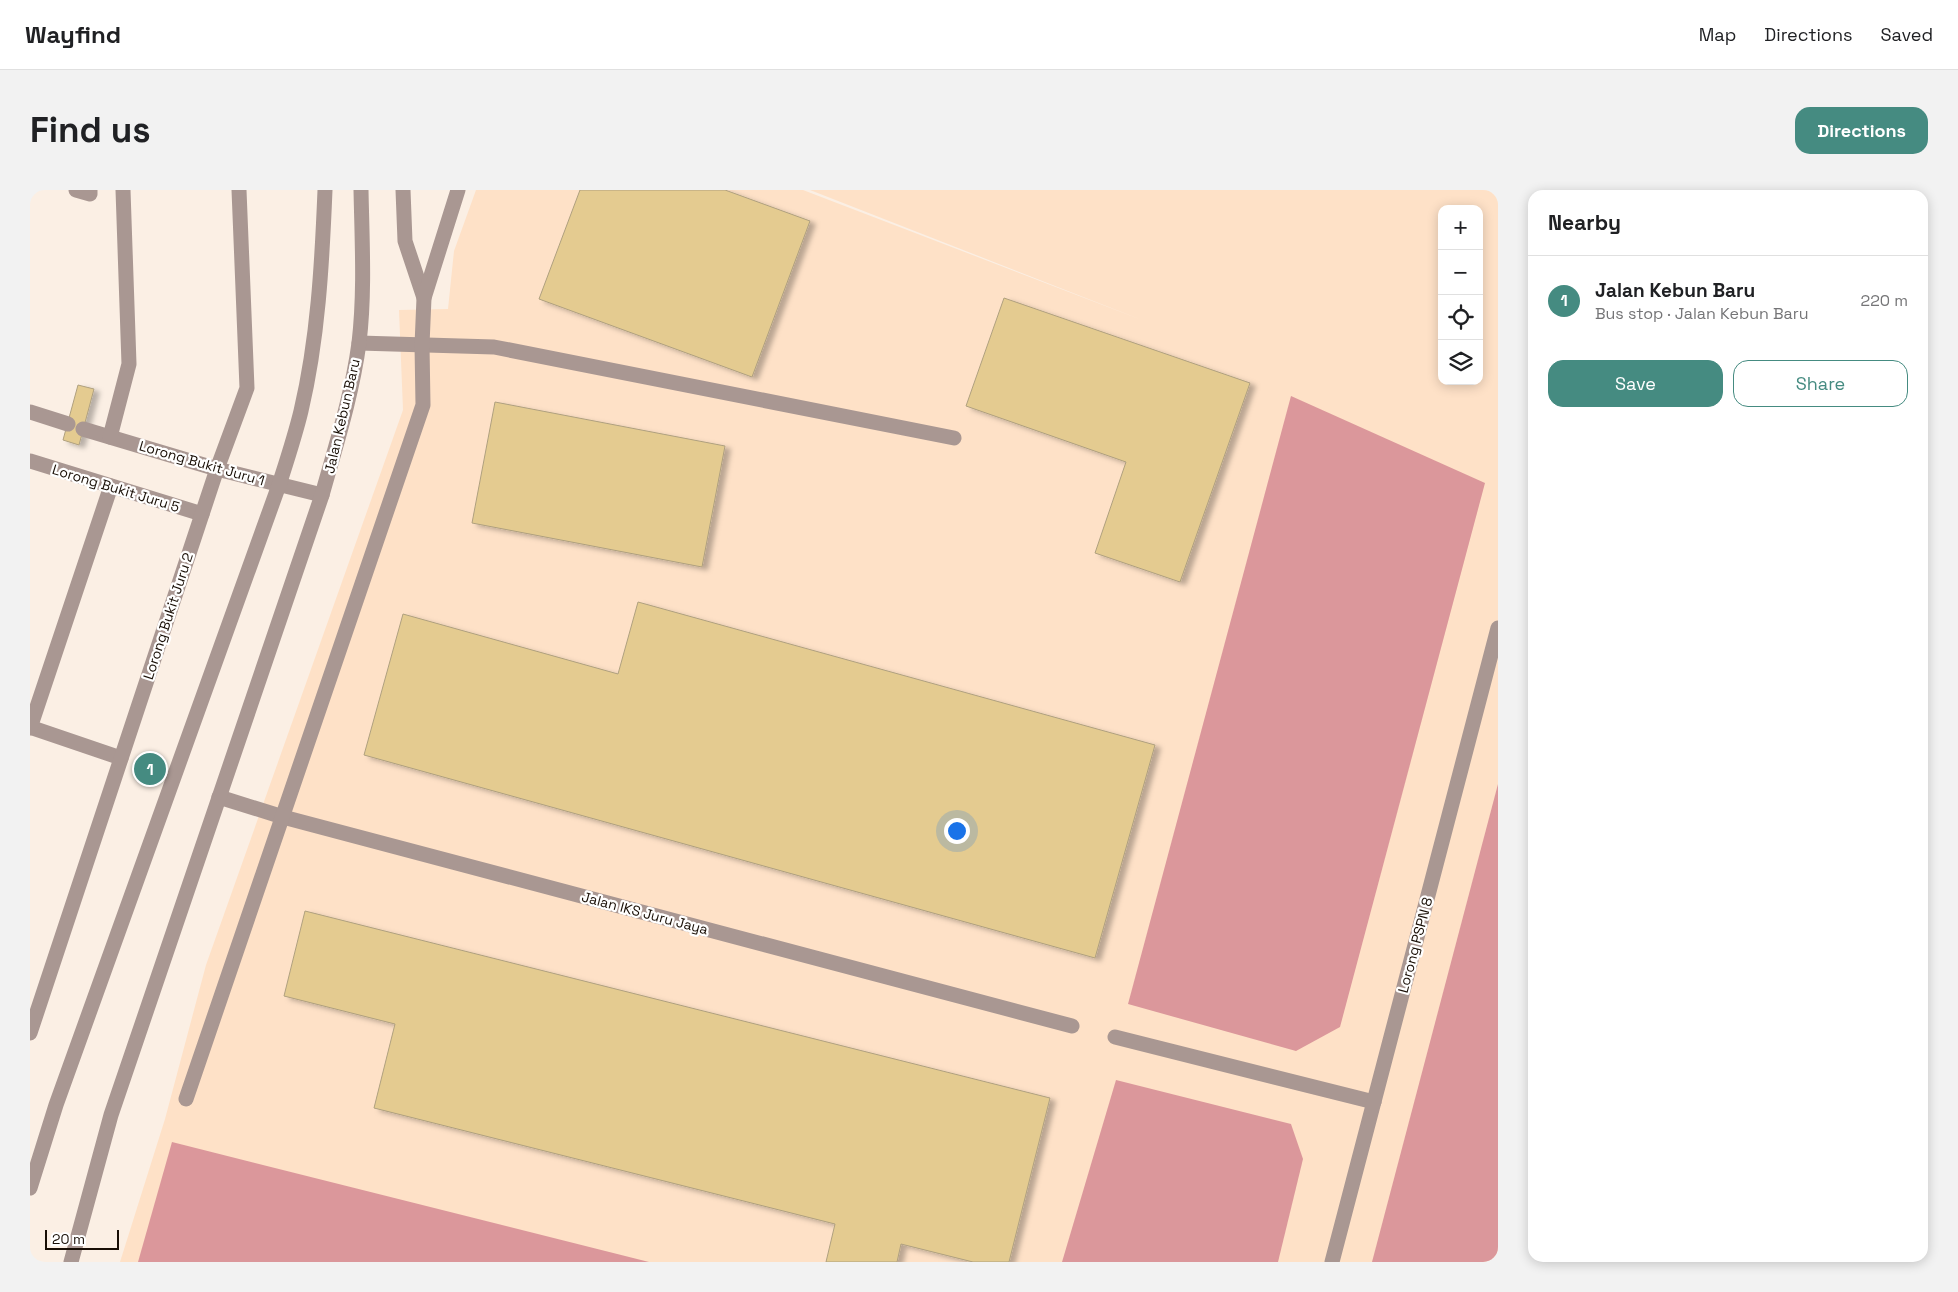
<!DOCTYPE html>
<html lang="en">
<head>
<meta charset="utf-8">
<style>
	body { margin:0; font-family:"Space Grotesk",sans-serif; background:#f2f2f2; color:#202124 }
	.controls { position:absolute; right:15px; top:15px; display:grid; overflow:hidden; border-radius:10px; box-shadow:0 2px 12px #0003 }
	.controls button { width:45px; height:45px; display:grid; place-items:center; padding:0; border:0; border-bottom:1px solid #e0e0e0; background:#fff; color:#202124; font:25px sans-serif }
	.scale { position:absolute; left:15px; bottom:12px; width:74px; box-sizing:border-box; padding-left:5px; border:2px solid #180e05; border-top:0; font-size:14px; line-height:18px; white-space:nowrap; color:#180e05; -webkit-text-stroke:4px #fff; paint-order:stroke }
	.you { position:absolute; left:926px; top:640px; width:18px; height:18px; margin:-12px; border:4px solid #fff; border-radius:50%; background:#1a73e8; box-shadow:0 0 0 8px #1a73e833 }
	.badge { display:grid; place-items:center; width:32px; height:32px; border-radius:50%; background:#458b81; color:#fff; font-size:16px; font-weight:700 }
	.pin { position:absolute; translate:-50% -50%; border:2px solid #fff; box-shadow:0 1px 5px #0006 }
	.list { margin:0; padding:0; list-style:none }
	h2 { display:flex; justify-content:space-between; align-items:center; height:65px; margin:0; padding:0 20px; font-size:21px }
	h2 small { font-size:16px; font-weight:400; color:#757577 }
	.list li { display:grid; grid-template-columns:32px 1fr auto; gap:15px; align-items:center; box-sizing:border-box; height:90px; padding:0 20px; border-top:1px solid #e0e0e0 }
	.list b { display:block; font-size:19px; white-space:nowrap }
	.list p { margin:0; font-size:16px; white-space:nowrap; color:#757577 }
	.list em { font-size:16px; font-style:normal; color:#757577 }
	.actions { display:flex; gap:10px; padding:15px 20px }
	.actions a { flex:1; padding:11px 0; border:1px solid #458b81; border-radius:15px; text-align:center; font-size:18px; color:#458b81 }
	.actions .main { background:#458b81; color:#fff }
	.icon { flex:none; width:28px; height:28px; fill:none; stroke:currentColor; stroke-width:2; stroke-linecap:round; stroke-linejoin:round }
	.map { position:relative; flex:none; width:1468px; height:1072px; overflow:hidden; border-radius:15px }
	header { display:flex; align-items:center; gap:30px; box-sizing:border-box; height:70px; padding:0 25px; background:#fff; border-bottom:1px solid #e0e0e0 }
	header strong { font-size:24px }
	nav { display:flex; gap:28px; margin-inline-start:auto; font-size:18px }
	.intro { display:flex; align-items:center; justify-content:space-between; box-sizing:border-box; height:120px; padding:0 30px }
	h1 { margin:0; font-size:35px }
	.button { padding:12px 22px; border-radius:15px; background:#458b81; color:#fff; font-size:18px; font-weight:700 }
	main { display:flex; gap:30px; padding:0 30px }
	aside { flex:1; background:#fff; border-radius:15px; box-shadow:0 2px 12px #0003 }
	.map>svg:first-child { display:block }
	.built { fill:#fee1c7; fill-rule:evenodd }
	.forest { fill:#db979b }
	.building { fill:#e4cb90; stroke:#afa07f; filter:url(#shadow) }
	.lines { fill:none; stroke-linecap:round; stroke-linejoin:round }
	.minor { stroke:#a99792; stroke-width:15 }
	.labels { text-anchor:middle; stroke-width:4.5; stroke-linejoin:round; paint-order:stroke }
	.street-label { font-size:14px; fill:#180e05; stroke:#fff }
</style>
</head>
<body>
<header>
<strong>Wayfind</strong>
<nav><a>Map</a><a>Directions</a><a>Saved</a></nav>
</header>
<div class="intro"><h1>Find us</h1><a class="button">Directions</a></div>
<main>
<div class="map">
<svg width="1468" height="1072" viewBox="0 0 1468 1072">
	<defs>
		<filter id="shadow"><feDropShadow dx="5.5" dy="3" stdDeviation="2.5" flood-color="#0004"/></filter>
	</defs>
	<rect width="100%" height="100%" fill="#fbefe4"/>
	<path class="built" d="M446,0H773L1112,130L780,0H1468V1072H90L135,929L176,775L373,220L369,120L418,119L424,61ZM1412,19H1449V191H1412Z"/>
	<g class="forest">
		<polygon points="1261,206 1455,293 1310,837 1266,861 1098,814"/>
		<polygon points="1468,594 1468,1072 1342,1072"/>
		<polygon points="1086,890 1261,934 1273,969 1248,1072 1032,1072"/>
		<polygon points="142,952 619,1072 108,1072"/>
	</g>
	<g class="building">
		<polygon points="550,0 695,0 780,31 722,187 509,109"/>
		<polygon points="974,108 1220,193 1150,392 1065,363 1096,272 936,216"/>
		<polygon points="48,195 64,199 49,255 33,250"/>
		<polygon points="465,212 695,256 672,377 442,333"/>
		<polygon points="608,412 1125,555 1065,768 334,565 373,424 588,484"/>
		<polygon points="275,721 1020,908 979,1072 943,1072 871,1054 867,1072 796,1072 805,1034 344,918 365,834 254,806"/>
	</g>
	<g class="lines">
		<g class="minor">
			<polyline points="46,0 60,4 60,0"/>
			<polyline points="373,0 375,51 394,108"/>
			<polyline points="329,153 464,157 924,248"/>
			<polyline points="0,222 38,234"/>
			<polyline points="53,239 187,279 292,305"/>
			<polyline points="80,247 99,174 93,0"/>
			<polyline points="0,271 172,324"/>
			<polyline points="0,537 91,568"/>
			<polyline points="0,538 81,296"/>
			<polyline points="189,607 253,627 1042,836"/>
			<polyline points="0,843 187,279 217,198 209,0"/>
			<polyline points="1085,847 1344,912"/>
			<polyline points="156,909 393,215 392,155 394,108 428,0"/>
			<path d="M0,998L26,915L249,295C257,270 265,246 271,221C288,149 292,74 295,0"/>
			<path d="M41,1072L81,925L292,305C306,255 322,205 329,153C335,102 332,51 331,0"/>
			<polyline points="1302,1072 1468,438"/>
		</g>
	</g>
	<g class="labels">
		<g class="street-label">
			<text transform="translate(312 226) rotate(-77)" y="5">Jalan Kebun Baru</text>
			<text transform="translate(172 273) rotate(16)" y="5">Lorong Bukit Juru 1</text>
			<text transform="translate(86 298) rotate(17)" y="5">Lorong Bukit Juru 5</text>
			<text transform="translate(138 426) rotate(-72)" y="5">Lorong Bukit Juru 2</text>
			<text transform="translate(615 723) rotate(15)" y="5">Jalan IKS Juru Jaya</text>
			<text transform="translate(1385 755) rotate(-75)" y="5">Lorong PSPN 8</text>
		</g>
	</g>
</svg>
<div class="controls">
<button>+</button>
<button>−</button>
<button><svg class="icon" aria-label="locate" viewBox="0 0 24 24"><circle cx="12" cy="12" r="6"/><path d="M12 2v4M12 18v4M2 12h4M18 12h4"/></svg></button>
<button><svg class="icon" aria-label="layers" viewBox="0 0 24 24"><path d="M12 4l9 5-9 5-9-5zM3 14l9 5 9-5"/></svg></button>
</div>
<div class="scale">20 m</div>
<div class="you"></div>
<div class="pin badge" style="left:120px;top:579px">1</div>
</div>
<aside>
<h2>Nearby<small></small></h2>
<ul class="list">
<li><span class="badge">1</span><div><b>Jalan Kebun Baru</b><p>Bus stop · Jalan Kebun Baru</p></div><em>220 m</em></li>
</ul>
<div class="actions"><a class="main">Save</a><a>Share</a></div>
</aside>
</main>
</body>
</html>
